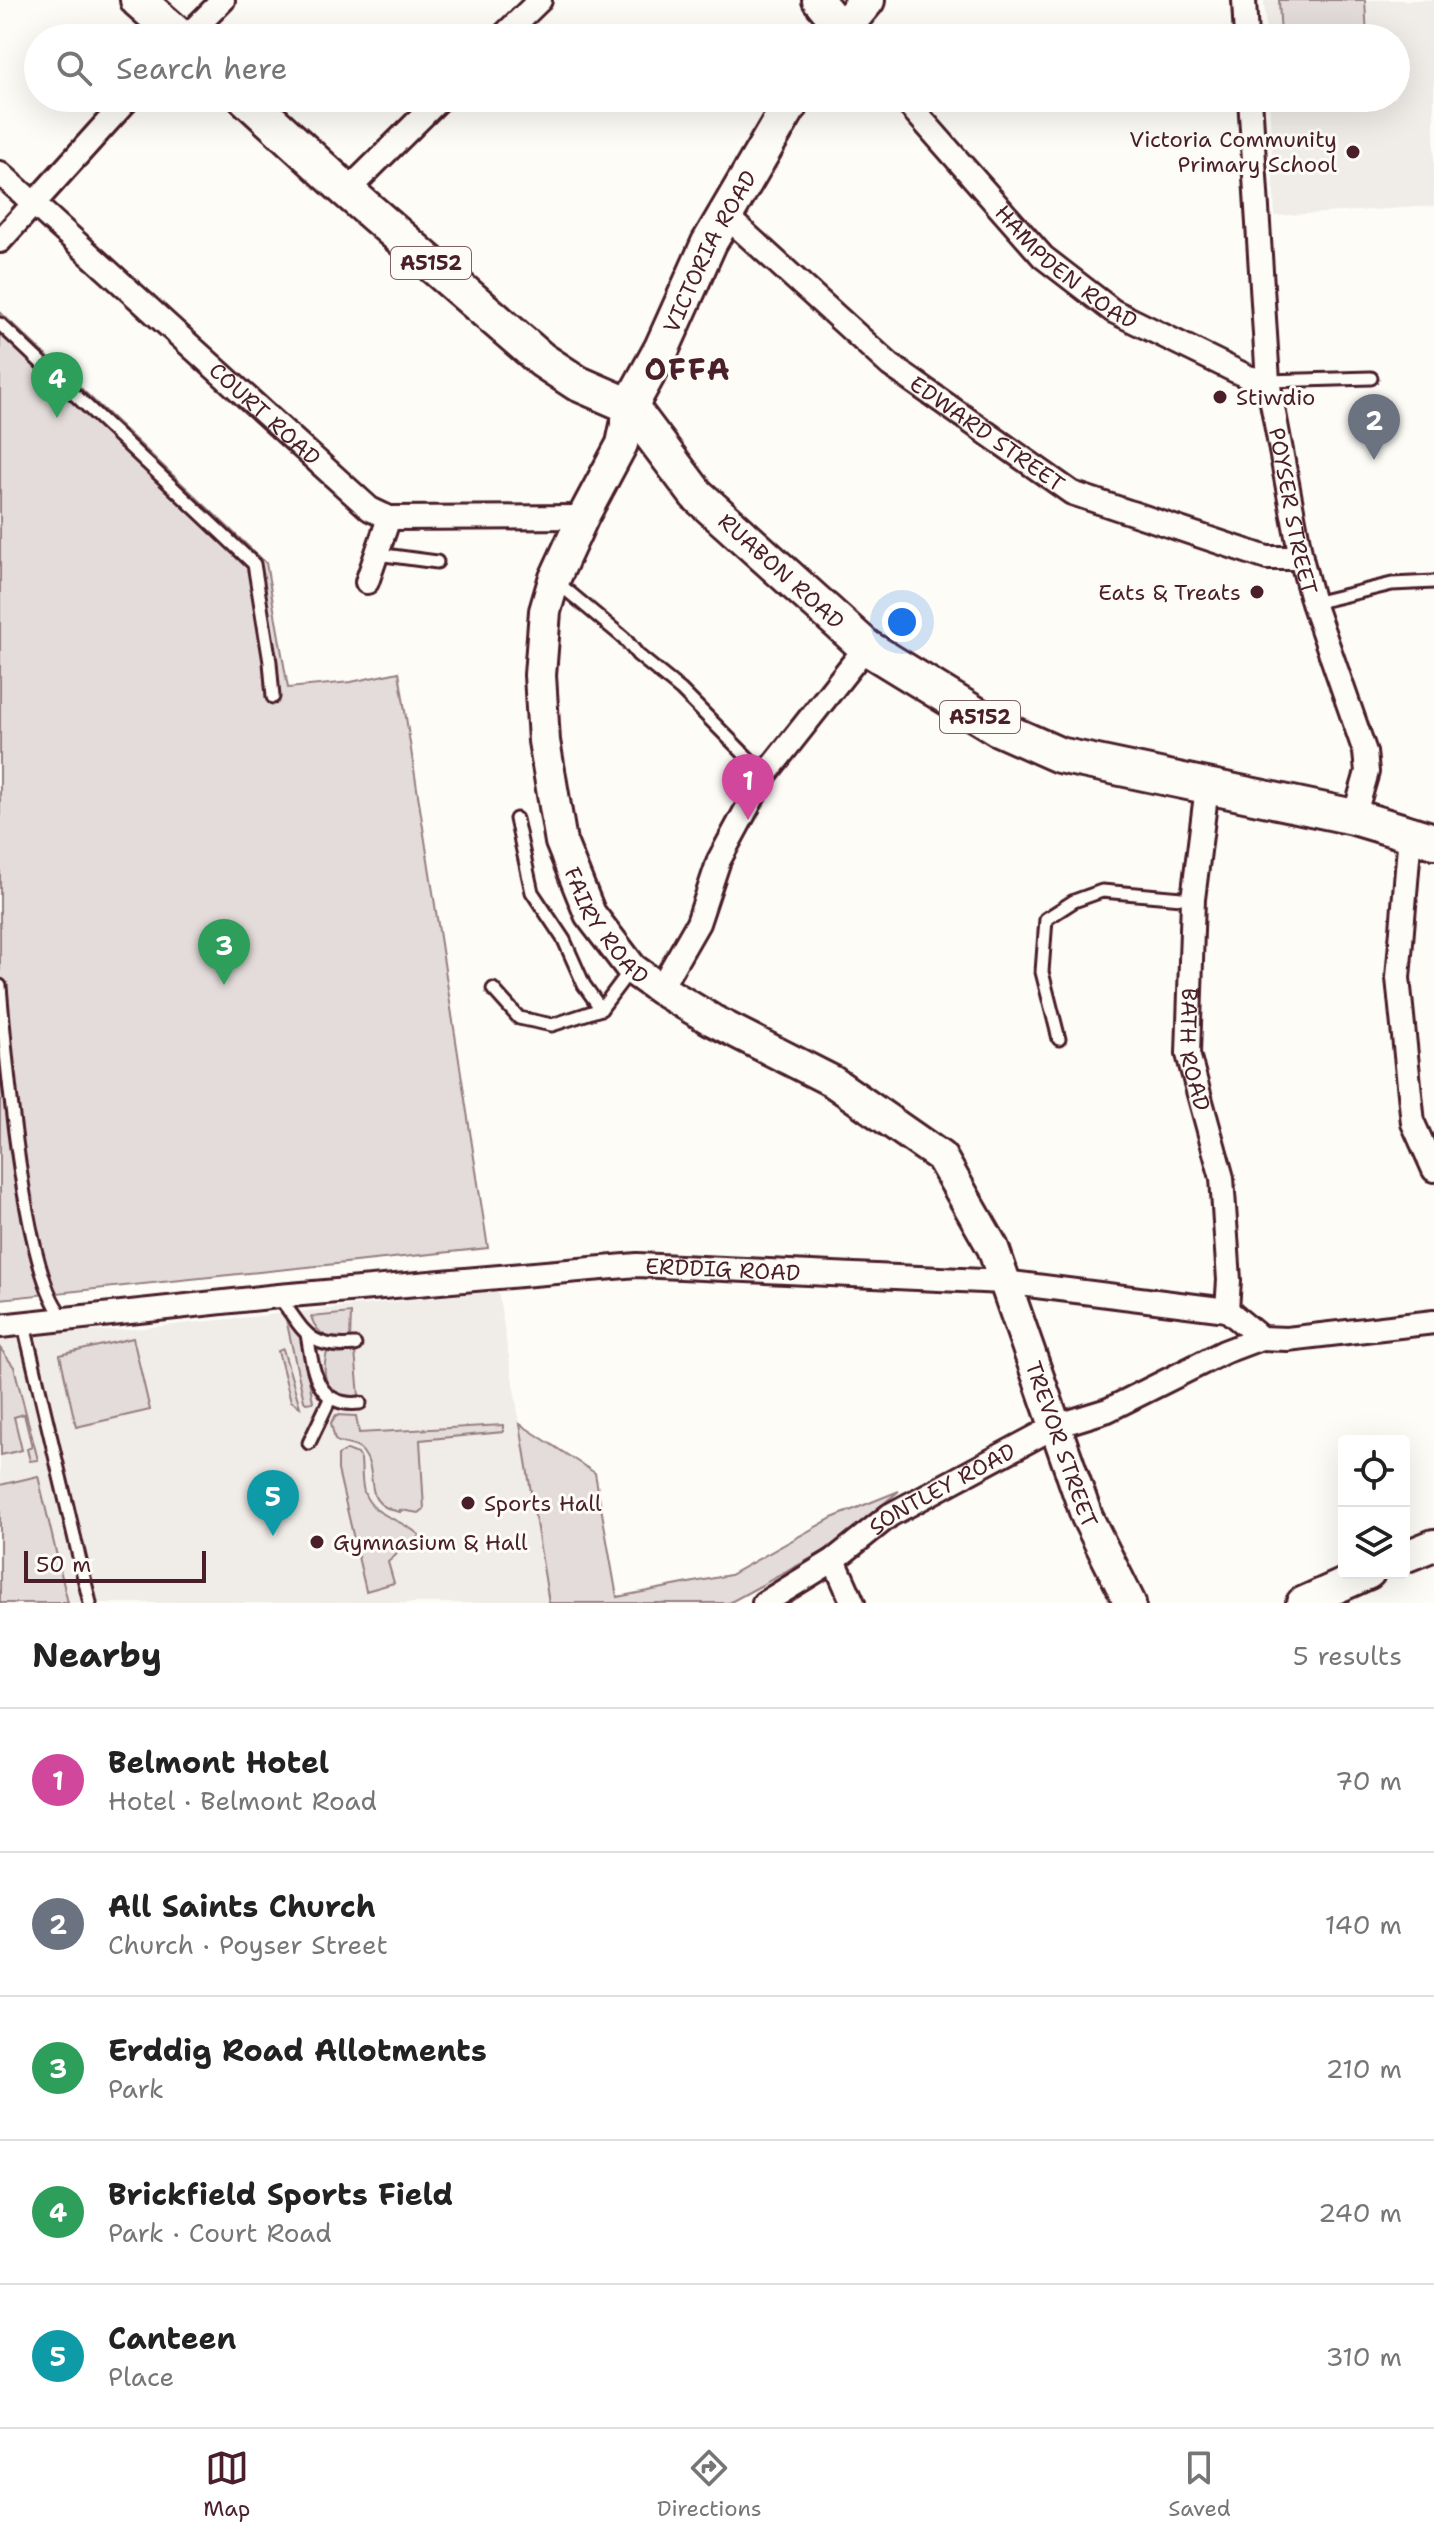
<!DOCTYPE html>
<html lang="en">
<head>
<meta charset="utf-8">
<style>
	body { margin:0; font-family:"Shantell Sans",sans-serif; background:#f6f6f6; color:#222 }
	.controls { position:absolute; right:24px; bottom:24px; display:grid; overflow:hidden; border-radius:8px; box-shadow:0 8px 32px #0002 }
	.controls button { width:72px; height:72px; display:grid; place-items:center; padding:0; border:0; border-bottom:2px solid #e0e0e0; background:#fff; color:#222; font:40px sans-serif }
	.scale { position:absolute; left:24px; bottom:20px; width:182px; box-sizing:border-box; padding-left:8px; border:4px solid #4a1f2b; border-top:0; font-size:22px; line-height:28px; white-space:nowrap; color:#4a1f2b; -webkit-text-stroke:6px #fdfcf7; paint-order:stroke }
	.you { position:absolute; left:902px; top:622px; width:28px; height:28px; margin:-20px; border:6px solid #fff; border-radius:50%; background:#1a73e8; box-shadow:0 0 0 12px #1a73e833 }
	.badge { display:grid; place-items:center; width:52px; height:52px; border-radius:50%; background:#4a1f2b; color:#fff; font-size:26px; font-weight:700 }
	.pin { position:absolute; translate:-50% -66px; filter:drop-shadow(0 2px 4px #0008) }
	.pin::after { content:''; position:absolute; top:42px; width:28px; height:24px; background:inherit; clip-path:polygon(0 0,100% 0,50% 100%) }
	.list { margin:0; padding:0; list-style:none }
	h2 { display:flex; justify-content:space-between; align-items:center; height:104px; margin:0; padding:0 32px; font-size:34px }
	h2 small { font-size:26px; font-weight:400; color:#767676 }
	.list li { display:grid; grid-template-columns:52px 1fr auto; gap:24px; align-items:center; box-sizing:border-box; height:144px; padding:0 32px; border-top:2px solid #e0e0e0 }
	.list b { display:block; font-size:30px; white-space:nowrap }
	.list p { margin:0; font-size:26px; white-space:nowrap; color:#767676 }
	.list em { font-size:26px; font-style:normal; color:#767676 }
	.icon { flex:none; width:44px; height:44px; fill:none; stroke:currentColor; stroke-width:2; stroke-linecap:round; stroke-linejoin:round }
	.map { position:relative; flex:none; width:1434px; height:1603px; overflow:hidden }
	.search { position:absolute; background:#fff; box-shadow:0 8px 32px #0002; left:24px; right:24px; top:24px; height:88px; display:flex; align-items:center; gap:20px; box-sizing:border-box; padding:0 28px; border-radius:44px; color:#767676; font-size:30px }
	.sheet { height:824px; background:#fff }
	nav { display:flex; justify-content:space-around; align-items:center; box-sizing:border-box; height:112px; border-top:2px solid #e0e0e0; background:#fff; font-size:22px; color:#767676 }
	nav a { display:grid; justify-items:center; gap:4px }
	nav .on { color:#4a1f2b }
	.map>svg:first-child { display:block }
	.built { fill:#f0ece8 }
	.green { fill:#e3dcda; stroke:#967e82; stroke-width:2 }
	.lines { fill:none; stroke-linecap:round; stroke-linejoin:round }
	.service-casing { stroke:#4a1f2b; stroke-width:17 }
	.minor-casing { stroke:#4a1f2b; stroke-width:28 }
	.secondary-casing { stroke:#4a1f2b; stroke-width:36 }
	.primary-casing { stroke:#4a1f2b; stroke-width:40 }
	.service { stroke:#fdfcf7; stroke-width:11 }
	.minor { stroke:#fdfcf7; stroke-width:22 }
	.secondary { stroke:#fdfcf7; stroke-width:30 }
	.primary { stroke:#fdfcf7; stroke-width:34 }
	.poi-dot { fill:#4a1f2b; stroke:#fdfcf7; stroke-width:3 }
	.labels { text-anchor:middle; stroke-width:6; stroke-linejoin:round; paint-order:stroke }
	.shield { fill:#fdfcf7; stroke:#806168; stroke-width:2 }
	.shield-label { font-size:20px; font-weight:bold; fill:#4a1f2b }
	.poi-label { font-size:22px; fill:#4a1f2b; stroke:#fdfcf7; text-anchor:start }
	.street-label { font-size:22px; fill:#4a1f2b; stroke:#fdfcf7 }
	.district-label { font-size:30px; font-weight:bold; letter-spacing:2px; fill:#4a1f2b; stroke:#fdfcf7 }
</style>
</head>
<body>
<div class="map">
<svg width="1434" height="1603" viewBox="0 0 1434 1603">
	<rect width="100%" height="100%" fill="#fdfcf7"/>
	<filter id="ink" filterUnits="userSpaceOnUse"><feTurbulence type="fractalNoise" baseFrequency=".0125" numOctaves="2"/><feDisplacementMap in="SourceGraphic" scale="16" xChannelSelector="R" yChannelSelector="G"/><feConvolveMatrix kernelMatrix="1 2 1 2 8 2 1 2 1" color-interpolation-filters="sRGB"/></filter>
	<g filter="url(#ink)">
		<g class="built">
			<polygon points="1264,0 1434,0 1434,206 1275,216 1269,98 1396,98 1396,38 1266,38"/>
			<polygon points="498,1291 549,1603 0,1603 0,1337 134,1329"/>
		</g>
		<g class="green">
			<polygon points="1279,0 1365,0 1367,38 1281,38"/>
			<polygon points="0,312 266,563 288,688 351,682 399,672 488,1248 0,1299"/>
			<path d="M351,1313L350,1341C331,1340 318,1337 311,1317Z"/>
			<polygon points="286,1319 301,1336 313,1402 306,1403 304,1401"/>
			<polygon points="133,1338 150,1410 76,1427 60,1355"/>
			<polygon points="0,1348 14,1367 38,1460 30,1461 27,1449 32,1447 24,1414 14,1417 22,1450 1,1455"/>
			<polygon points="283,1349 300,1407 291,1401 278,1351"/>
			<path d="M327,1352L340,1354L355,1352L359,1396C328,1397 320,1381 327,1352Z"/>
			<path d="M336,1415L356,1416L359,1433L503,1425V1432L420,1440L424,1509L419,1513L400,1510V1512C358,1504 381,1475 363,1452C356,1443 344,1446 335,1440L331,1423Z"/>
			<polygon points="520,1424 595,1473 617,1597 730,1575 832,1518 899,1491 828,1549 729,1603 549,1603"/>
			<path d="M347,1450L358,1454L361,1459C362,1470 361,1482 364,1492C373,1518 402,1518 419,1535L417,1539L401,1544L396,1555L388,1562L394,1583L366,1591L338,1470V1455Z"/>
			<polygon points="38,1476 68,1603 0,1603 0,1485"/>
		</g>
		<g class="lines">
			<g class="service-casing">
				<g id="service">
					<polyline points="0,324 254,564 270,662 273,697"/>
					<polyline points="1268,381 1371,378"/>
					<polyline points="377,554 437,562"/>
					<polyline points="558,583 624,638 638,655 681,690 765,775"/>
					<polyline points="1313,603 1392,584 1434,582"/>
					<polyline points="516,819 532,892 564,940 584,985 601,1009"/>
					<path d="M0,986C5,1046 24,1285 66,1319"/>
					<polyline points="493,989 519,1018 552,1025 601,1009 631,969"/>
					<polyline points="1059,1039 1042,972 1046,919 1074,901 1102,891 1193,899"/>
					<path d="M279,1297C305,1331 307,1349 355,1345"/>
					<polyline points="24,1325 90,1603"/>
					<path d="M307,1334C313,1368 315,1408 360,1403"/>
					<polyline points="309,1443 330,1399"/>
				</g>
			</g>
			<g class="minor-casing">
				<g id="minor">
					<polyline points="1244,0 1246,38"/>
					<polyline points="185,38 223,0"/>
					<polyline points="501,38 540,0"/>
					<path id="s1" d="M903,98L1043,257L1113,311L1248,377L1268,381"/>
					<path id="s2" d="M1250,98L1268,381L1301,558L1313,603L1365,752L1367,772L1354,817"/>
					<path id="s3" d="M0,173L370,509L389,518L583,517"/>
					<polyline points="347,191 441,98"/>
					<path id="s4" d="M725,215L890,365L1072,493L1267,558H1301"/>
					<polyline points="0,241 129,98"/>
					<polyline points="367,582 389,518"/>
					<path id="s5" d="M1207,787L1193,899L1188,1054L1222,1178L1229,1280L1227,1310"/>
					<polyline points="1410,834 1398,978 1413,1123 1434,1170"/>
					<polyline points="660,989 698,923 719,860 765,775 866,647"/>
					<path id="s6" d="M0,1326L279,1296L637,1265L1004,1282L1227,1310L1261,1338L1287,1339L1434,1322"/>
					<polyline points="834,1560 853,1603"/>
					<path id="s7" d="M764,1603L834,1560L890,1515L1056,1426L1108,1410L1224,1352L1261,1338"/>
				</g>
			</g>
			<g class="secondary-casing">
				<g id="secondary">
					<polyline points="818,0 842,29"/>
					<path id="s8" d="M630,406L622,444L583,517L554,580L545,611L540,675L544,741L561,842L590,914L632,969L660,989L712,1020L832,1081L941,1157L993,1248L1087,1517L1130,1603"/>
					<polyline points="1404,1557 1434,1545"/>
					<polyline points="1302,1603 1369,1573"/>
				</g>
			</g>
			<g class="primary-casing">
				<g id="primary">
					<polyline points="138,0 181,38"/>
					<polyline points="835,38 867,0"/>
					<path id="s9" d="M246,98L347,191L542,360L577,383L630,406L696,494L866,647L998,728L1059,755L1354,817L1434,841"/>
					<path id="s10" d="M630,406L662,348L709,243L794,98"/>
				</g>
			</g>
			<use href="#service" class="service"/>
			<use href="#minor" class="minor"/>
			<use href="#secondary" class="secondary"/>
			<use href="#primary" class="primary"/>
		</g>
	</g>
	<g class="poi-dot">
		<circle cx="1353" cy="152" r="8"/>
		<circle cx="1220" cy="397" r="8"/>
		<circle cx="1257" cy="592" r="8"/>
		<circle cx="468" cy="1503" r="8"/>
		<circle cx="317" cy="1542" r="8"/>
	</g>
	<g class="labels">
		<g class="shield">
			<rect x="391" y="247" width="80" height="32" rx="6"/>
			<rect x="940" y="701" width="80" height="32" rx="6"/>
		</g>
		<g class="shield-label">
			<text x="431" y="270">A5152</text>
			<text x="980" y="724">A5152</text>
		</g>
		<g class="poi-label">
			<text x="1337" y="147" text-anchor="end">Victoria Community<tspan x="1337" dy="25">Primary School</tspan></text>
			<text x="1236" y="405">Stiwdio</text>
			<text x="1241" y="600" text-anchor="end">Eats &amp; Treats</text>
			<text x="484" y="1511">Sports Hall</text>
			<text x="333" y="1550">Gymnasium &amp; Hall</text>
		</g>
		<g class="street-label">
			<text dy="8" stroke="none"><textPath href="#s10" startOffset="174">VICTORIA ROAD</textPath></text>
			<text dy="8" stroke="none"><textPath href="#s1" startOffset="236">HAMPDEN ROAD</textPath></text>
			<text dy="8" stroke="none"><textPath href="#s3" startOffset="358">COURT ROAD</textPath></text>
			<text dy="8" stroke="none"><textPath href="#s4" startOffset="342">EDWARD STREET</textPath></text>
			<text dy="8" stroke="none"><textPath href="#s2" startOffset="416">POYSER STREET</textPath></text>
			<text dy="8" stroke="none"><textPath href="#s9" startOffset="720">RUABON ROAD</textPath></text>
			<text dy="8" stroke="none"><textPath href="#s8" startOffset="552">FAIRY ROAD</textPath></text>
			<text dy="8" stroke="none"><textPath href="#s5" startOffset="264">BATH ROAD</textPath></text>
			<text dy="8" stroke="none"><textPath href="#s6" startOffset="726">ERDDIG ROAD</textPath></text>
			<text dy="8" stroke="none"><textPath href="#s8" startOffset="1278">TREVOR STREET</textPath></text>
			<text dy="8" stroke="none"><textPath href="#s7" startOffset="212">SONTLEY ROAD</textPath></text>
		</g>
		<g class="district-label">
			<text x="688" y="380">OFFA</text>
		</g>
	</g>
</svg>
<div class="controls">
<button><svg class="icon" aria-label="locate" viewBox="0 0 24 24"><circle cx="12" cy="12" r="6"/><path d="M12 2v4M12 18v4M2 12h4M18 12h4"/></svg></button>
<button><svg class="icon" aria-label="layers" viewBox="0 0 24 24"><path d="M12 4l9 5-9 5-9-5zM3 14l9 5 9-5"/></svg></button>
</div>
<div class="scale">50 m</div>
<div class="you"></div>
<div class="pin badge" style="left:748px;top:820px;background:#d1479c">1</div>
<div class="pin badge" style="left:1374px;top:460px;background:#6b7280">2</div>
<div class="pin badge" style="left:224px;top:985px;background:#2e9e5b">3</div>
<div class="pin badge" style="left:57px;top:418px;background:#2e9e5b">4</div>
<div class="pin badge" style="left:273px;top:1536px;background:#0f9aa8">5</div>
<div class="search"><svg class="icon" aria-label="search" viewBox="0 0 24 24"><circle cx="10" cy="10" r="6"/><path d="M15 15l6 6"/></svg>Search here</div>
</div>
<section class="sheet">
<h2>Nearby<small>5 results</small></h2>
<ul class="list">
<li><span class="badge" style="background:#d1479c">1</span><div><b>Belmont Hotel</b><p>Hotel · Belmont Road</p></div><em>70 m</em></li>
<li><span class="badge" style="background:#6b7280">2</span><div><b>All Saints Church</b><p>Church · Poyser Street</p></div><em>140 m</em></li>
<li><span class="badge" style="background:#2e9e5b">3</span><div><b>Erddig Road Allotments</b><p>Park</p></div><em>210 m</em></li>
<li><span class="badge" style="background:#2e9e5b">4</span><div><b>Brickfield Sports Field</b><p>Park · Court Road</p></div><em>240 m</em></li>
<li><span class="badge" style="background:#0f9aa8">5</span><div><b>Canteen</b><p>Place</p></div><em>310 m</em></li>
</ul>
</section>
<nav>
<a class="on"><svg class="icon" aria-label="map" viewBox="0 0 24 24"><path d="M3 6l6-2 6 2 6-2v14l-6 2-6-2-6 2zM9 4v14M15 6v14"/></svg>Map</a>
<a><svg class="icon" aria-label="directions" viewBox="0 0 24 24"><path d="M12 3l9 9-9 9-9-9zM9 14v-3h6M13 9l2 2-2 2"/></svg>Directions</a>
<a><svg class="icon" aria-label="saved" viewBox="0 0 24 24"><path d="M7 4h10v16l-5-4-5 4z"/></svg>Saved</a>
</nav>
</body>
</html>
